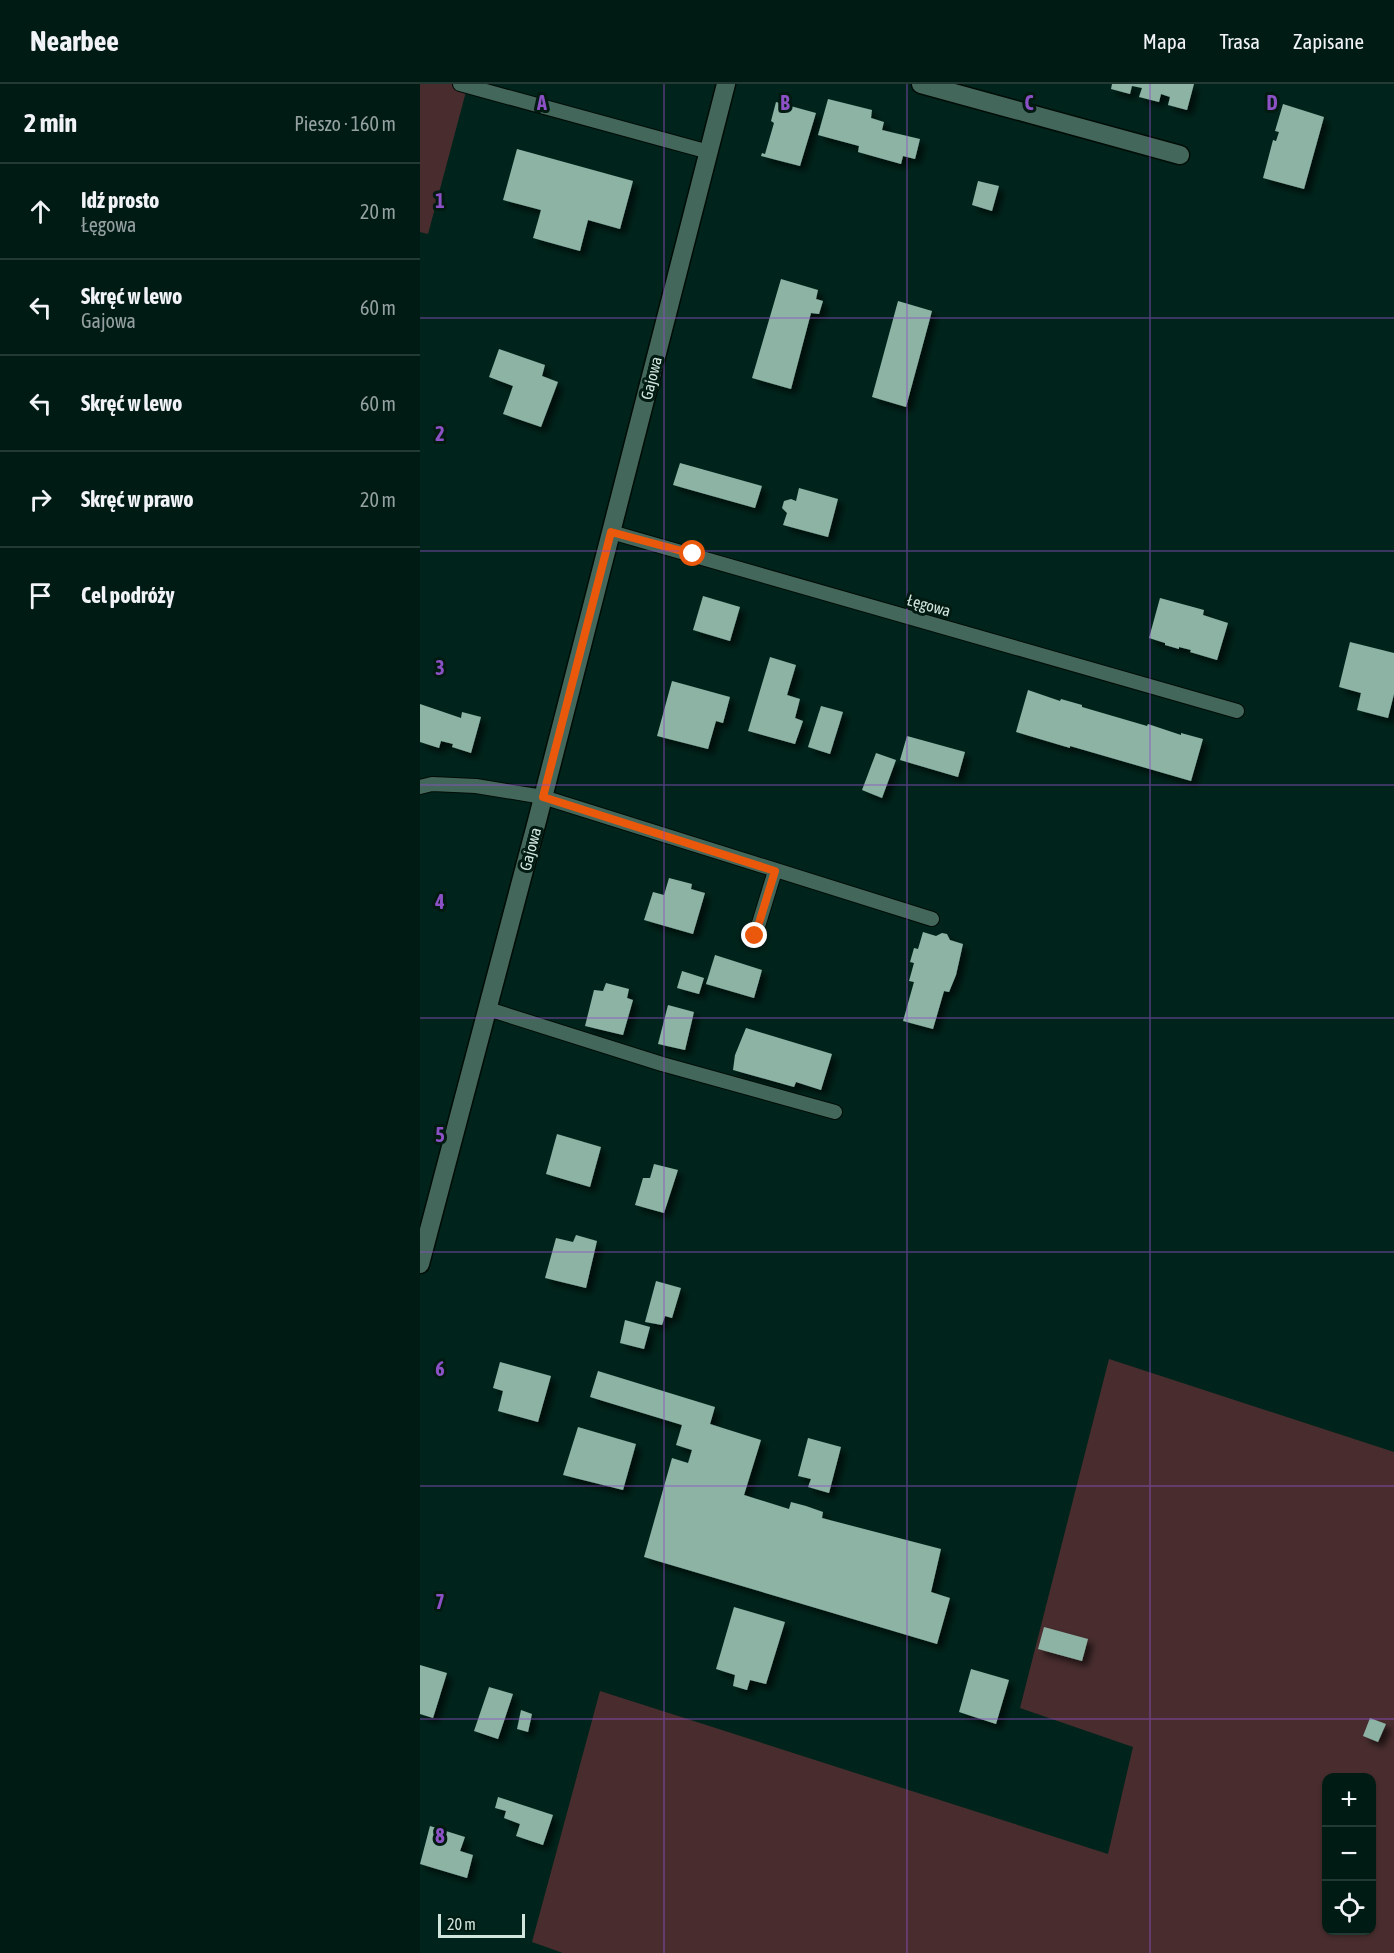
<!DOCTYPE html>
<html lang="pl">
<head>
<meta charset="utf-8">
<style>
	body { margin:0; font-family:"Asap Condensed",sans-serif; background:#0e2822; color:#f1f3f6 }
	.controls { position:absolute; right:18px; bottom:18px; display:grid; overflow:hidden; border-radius:12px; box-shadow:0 2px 4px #0004 }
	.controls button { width:54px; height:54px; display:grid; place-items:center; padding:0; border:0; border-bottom:2px solid #223934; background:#001b14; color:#f1f3f6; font:30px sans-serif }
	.scale { position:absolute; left:18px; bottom:15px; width:87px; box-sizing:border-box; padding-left:6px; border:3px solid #d1e5dd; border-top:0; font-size:16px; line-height:21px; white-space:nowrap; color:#d1e5dd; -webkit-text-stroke:4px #011a12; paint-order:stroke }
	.stop { position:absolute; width:18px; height:18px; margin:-14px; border:4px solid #ea580c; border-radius:50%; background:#fff }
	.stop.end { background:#ea580c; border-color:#fff; box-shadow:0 2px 6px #0008 }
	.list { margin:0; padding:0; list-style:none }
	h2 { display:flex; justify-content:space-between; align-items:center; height:78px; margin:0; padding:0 24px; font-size:26px }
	h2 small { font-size:20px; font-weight:400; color:#95a1a0 }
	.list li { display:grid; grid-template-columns:39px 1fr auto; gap:18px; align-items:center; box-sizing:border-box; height:96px; padding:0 24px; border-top:2px solid #223934 }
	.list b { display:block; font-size:22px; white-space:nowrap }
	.list p { margin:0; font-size:20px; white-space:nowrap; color:#95a1a0 }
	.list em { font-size:20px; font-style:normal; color:#95a1a0 }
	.icon { flex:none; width:33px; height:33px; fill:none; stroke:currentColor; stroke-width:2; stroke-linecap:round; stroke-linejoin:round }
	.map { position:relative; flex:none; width:974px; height:1869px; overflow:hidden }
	header { display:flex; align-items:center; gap:36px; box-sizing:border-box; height:84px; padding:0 30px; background:#001b14; border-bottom:2px solid #223934 }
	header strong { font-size:28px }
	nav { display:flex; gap:33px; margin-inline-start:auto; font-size:21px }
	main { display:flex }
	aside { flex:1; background:#001b14 }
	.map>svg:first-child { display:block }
	.green { fill:#492d2e; fill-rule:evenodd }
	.building { fill:#8db3a5; filter:url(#shadow) }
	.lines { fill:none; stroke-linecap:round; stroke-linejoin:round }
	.lane-casing { stroke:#000c06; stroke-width:16 }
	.street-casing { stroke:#000c06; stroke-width:21 }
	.lane { stroke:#44675b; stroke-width:14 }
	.street { stroke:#44675b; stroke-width:18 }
	.route { stroke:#ea580c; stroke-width:8 }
	.grid { fill:none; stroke:#8c51c5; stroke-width:1.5; stroke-opacity:0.55 }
	.labels { text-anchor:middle; stroke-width:6; stroke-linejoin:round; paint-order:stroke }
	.street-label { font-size:16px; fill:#d1e5dd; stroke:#011a12 }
	.grid-label { font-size:20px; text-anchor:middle; font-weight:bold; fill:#8c51c5; stroke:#011a12; stroke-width:6; stroke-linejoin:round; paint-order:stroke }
</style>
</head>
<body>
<header>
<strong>Nearbee</strong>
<nav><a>Mapa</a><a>Trasa</a><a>Zapisane</a></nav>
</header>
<main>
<aside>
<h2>2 min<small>Pieszo · 160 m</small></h2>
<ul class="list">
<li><svg class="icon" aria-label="ahead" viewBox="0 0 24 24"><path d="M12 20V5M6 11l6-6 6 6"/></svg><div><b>Idź prosto</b><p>Łęgowa</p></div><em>20 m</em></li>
<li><svg class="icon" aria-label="left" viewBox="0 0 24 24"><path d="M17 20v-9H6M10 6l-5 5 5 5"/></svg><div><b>Skręć w lewo</b><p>Gajowa</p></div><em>60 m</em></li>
<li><svg class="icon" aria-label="left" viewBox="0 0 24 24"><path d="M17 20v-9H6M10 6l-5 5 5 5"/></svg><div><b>Skręć w lewo</b></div><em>60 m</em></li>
<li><svg class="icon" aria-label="right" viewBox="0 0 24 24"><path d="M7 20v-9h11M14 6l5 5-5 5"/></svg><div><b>Skręć w prawo</b></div><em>20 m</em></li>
<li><svg class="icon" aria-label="arrive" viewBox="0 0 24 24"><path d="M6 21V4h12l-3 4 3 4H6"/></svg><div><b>Cel podróży</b></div></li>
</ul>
</aside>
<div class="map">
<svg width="974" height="1869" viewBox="0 0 974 1869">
	<defs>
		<filter id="shadow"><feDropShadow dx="5.5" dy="5.5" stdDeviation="3" flood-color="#0009"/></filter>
	</defs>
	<rect width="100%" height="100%" fill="#00241b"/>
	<g class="green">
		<polygon points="0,0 48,0 8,150 0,148"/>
		<path d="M689,1275L974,1368V1869H143L112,1858L180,1607L688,1770L713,1663L600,1624ZM906,1694H952V1846H906Z"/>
	</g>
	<g class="building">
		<polygon points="692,0 774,0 767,26 748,21 750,13 741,10 739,18 719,13 722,4 712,2 710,10 691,5"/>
		<polygon points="408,15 452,26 451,34 464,38 462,46 500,55 495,75 483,72 481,80 438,68 439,62 398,51"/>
		<polygon points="356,18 396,29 380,82 341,72 342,69 345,70 354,39 351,37"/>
		<polygon points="863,20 904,33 884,105 843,94 853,56 856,57 859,48 855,47"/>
		<polygon points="97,65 213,97 200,145 168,136 160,167 113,154 121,126 83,116"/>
		<polygon points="558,97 579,102 572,127 552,121"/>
		<polygon points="361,195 398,206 396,215 403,217 399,230 391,229 371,305 332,294"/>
		<polygon points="478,217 512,227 486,323 452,313"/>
		<polygon points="79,265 125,281 122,292 138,298 121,343 83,330 93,302 69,293"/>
		<polygon points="260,379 342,402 335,424 253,401"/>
		<polygon points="379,404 418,415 408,453 363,441 367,429 362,424 364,417 371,415 376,417"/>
		<polygon points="283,512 320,523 310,557 273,546"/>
		<polygon points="740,514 784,526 783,531 808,539 797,576 770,568 771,566 759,563 759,565 745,561 745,559 729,554"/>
		<polygon points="930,558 974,569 974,610 968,634 937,626 941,609 919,603"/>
		<polygon points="350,573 376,581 367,611 380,615 375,634 383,637 375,660 328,647"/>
		<polygon points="252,597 310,613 303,639 296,637 288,665 237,652"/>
		<polygon points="608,606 640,617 641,615 662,621 662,623 727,642 728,640 761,651 761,649 783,655 771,697 650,662 650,664 596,648"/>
		<polygon points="0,620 41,634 42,628 61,633 51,669 32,663 33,660 21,657 19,664 0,658"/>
		<polygon points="401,622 423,628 410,670 388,663"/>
		<polygon points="487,652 545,668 538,693 480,676"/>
		<polygon points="456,669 476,676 462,714 442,706"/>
		<polygon points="249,794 272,800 271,805 285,809 273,850 224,836 233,808 244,811"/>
		<polygon points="503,848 516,852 522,849 527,850 530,856 543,860 536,891 529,908 524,907 513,945 483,937 494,898 489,897 494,879 490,878 494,864 498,865"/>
		<polygon points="295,871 342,886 334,914 286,900"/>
		<polygon points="262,887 284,894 279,910 257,904"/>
		<polygon points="186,899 209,905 207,914 213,916 203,951 165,942 174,906 183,907"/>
		<polygon points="248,921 274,928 265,966 238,960"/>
		<polygon points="326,944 412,970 401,1006 376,998 374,1003 313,986 315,971"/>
		<polygon points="137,1050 181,1063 170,1103 126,1090"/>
		<polygon points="234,1080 258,1086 244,1129 215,1121 223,1094 230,1094"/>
		<polygon points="156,1151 177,1157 166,1204 125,1194 136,1154 153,1158"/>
		<polygon points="236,1197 261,1204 252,1234 245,1232 242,1241 225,1238"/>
		<polygon points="205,1236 230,1243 224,1265 200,1259"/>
		<polygon points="80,1278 131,1292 118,1338 78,1327 83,1307 73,1304"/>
		<polygon points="178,1287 295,1323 290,1340 341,1356 324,1411 369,1425 371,1418 386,1422 403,1428 402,1434 521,1465 511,1508 530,1514 517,1560 224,1473 252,1374 268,1379 272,1366 256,1361 262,1341 170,1313"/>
		<polygon points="158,1343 216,1360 203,1406 143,1391"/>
		<polygon points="388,1354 421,1363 409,1409 388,1403 391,1395 378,1392"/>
		<polygon points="314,1523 365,1538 346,1600 330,1596 327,1606 313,1602 315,1591 296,1585"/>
		<polygon points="624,1543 668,1555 662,1577 618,1565"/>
		<polygon points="0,1581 27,1589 13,1634 0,1630"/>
		<polygon points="551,1585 589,1596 576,1640 539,1628"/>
		<polygon points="69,1603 93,1610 78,1655 54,1647"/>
		<polygon points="101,1626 112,1630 108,1648 97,1645"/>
		<polygon points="950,1634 966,1640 958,1658 943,1652"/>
		<polygon points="78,1713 133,1731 123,1761 96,1752 100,1740 84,1734 86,1727 75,1724"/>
		<polygon points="10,1742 45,1753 40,1767 53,1771 47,1794 0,1780"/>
	</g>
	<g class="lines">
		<g class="lane-casing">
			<g id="lane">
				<polyline points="40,0 289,68"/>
				<polyline points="191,448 817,627"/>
				<polyline points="0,703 12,700 56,702 123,713 512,835"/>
				<polyline points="335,852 355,787"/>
				<polyline points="68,925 242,980 415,1028"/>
			</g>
		</g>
		<g class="street-casing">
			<g id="street">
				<polyline points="501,0 760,71"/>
				<polyline points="0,1180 117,737 306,0"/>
			</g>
		</g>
		<use href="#lane" class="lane"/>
		<use href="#street" class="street"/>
	</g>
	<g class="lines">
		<polyline class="route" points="273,470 191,448 123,713 355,787 335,852"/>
	</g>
	<path class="grid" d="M244,0V1869M487,0V1869M730,0V1869M0,234H974M0,467H974M0,701H974M0,934H974M0,1168H974M0,1402H974M0,1635H974"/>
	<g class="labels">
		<g class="street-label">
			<text transform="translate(231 294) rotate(-76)" y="6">Gajowa</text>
			<text transform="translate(509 521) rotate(16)" y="6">Łęgowa</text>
			<text transform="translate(110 765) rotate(-75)" y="6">Gajowa</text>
		</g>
	</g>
	<g class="grid-label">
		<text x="122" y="26">A</text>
		<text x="365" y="26">B</text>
		<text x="609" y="26">C</text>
		<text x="852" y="26">D</text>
		<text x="20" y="124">1</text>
		<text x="20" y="357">2</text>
		<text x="20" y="591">3</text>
		<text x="20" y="825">4</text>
		<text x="20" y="1058">5</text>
		<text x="20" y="1292">6</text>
		<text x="20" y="1525">7</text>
		<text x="20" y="1759">8</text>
	</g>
</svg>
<div class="controls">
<button>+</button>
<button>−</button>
<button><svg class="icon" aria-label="locate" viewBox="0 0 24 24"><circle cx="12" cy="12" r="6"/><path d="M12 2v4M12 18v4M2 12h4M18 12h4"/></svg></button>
</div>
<div class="scale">20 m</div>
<div class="stop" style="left:273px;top:470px"></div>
<div class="stop end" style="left:335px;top:852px"></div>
</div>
</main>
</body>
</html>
